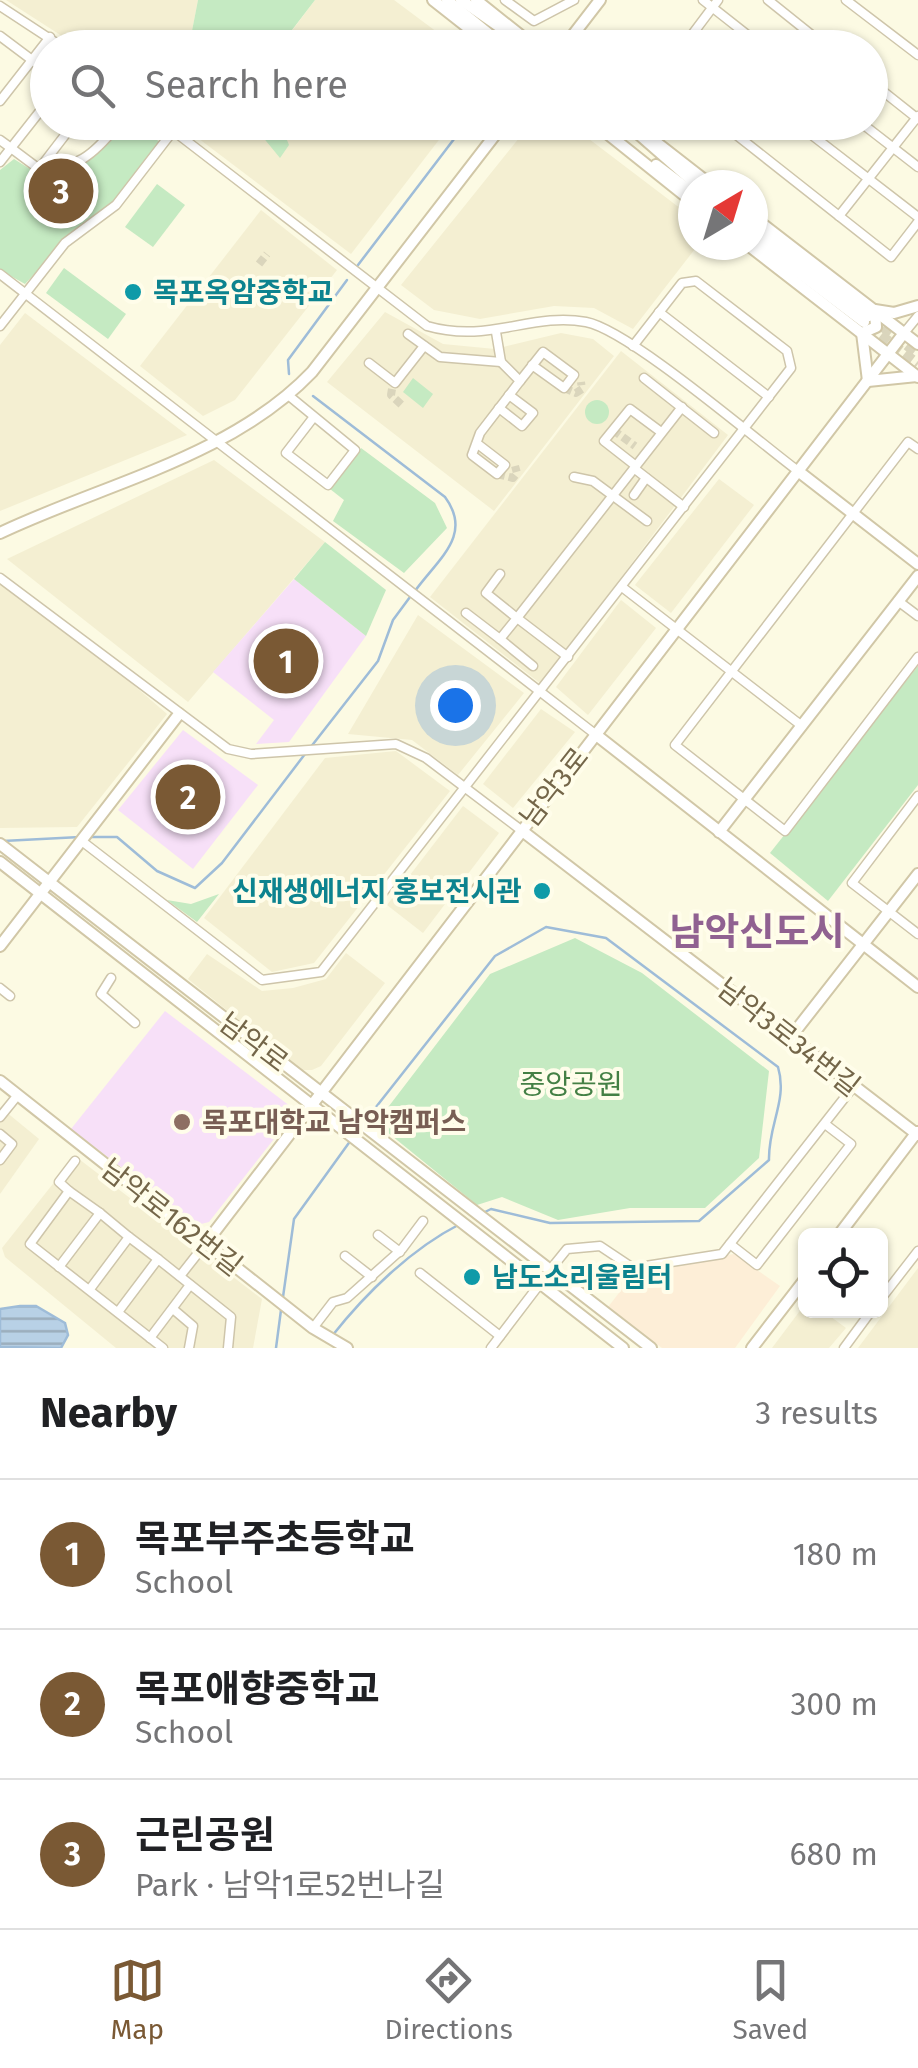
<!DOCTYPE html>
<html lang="en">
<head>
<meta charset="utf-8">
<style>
	body { margin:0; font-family:"Fira Sans","Noto Sans KR",sans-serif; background:#f6f6f6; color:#202124 }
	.controls { position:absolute; right:30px; bottom:30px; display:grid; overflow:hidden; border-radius:15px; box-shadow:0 2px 8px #0004 }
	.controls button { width:90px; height:90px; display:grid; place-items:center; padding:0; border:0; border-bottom:2px solid #e0e0e0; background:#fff; color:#202124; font:50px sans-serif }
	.compass { position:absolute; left:678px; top:170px; width:90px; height:90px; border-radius:50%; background:#fff; box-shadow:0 2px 8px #0004; rotate:38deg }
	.you { position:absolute; left:455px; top:705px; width:35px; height:35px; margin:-25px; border:8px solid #fff; border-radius:50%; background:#1a73e8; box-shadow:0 0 0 15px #1a73e833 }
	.badge { display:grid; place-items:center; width:65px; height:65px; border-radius:50%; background:#7a5934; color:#fff; font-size:32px; font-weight:700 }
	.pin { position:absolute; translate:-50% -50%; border:5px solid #fff; box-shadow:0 2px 10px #0006 }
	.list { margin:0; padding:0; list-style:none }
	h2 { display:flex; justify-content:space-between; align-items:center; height:130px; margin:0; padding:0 40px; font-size:42px }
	h2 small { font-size:32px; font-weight:400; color:#757577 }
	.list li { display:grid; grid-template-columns:65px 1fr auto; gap:30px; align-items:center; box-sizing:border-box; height:150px; padding:0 40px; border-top:2px solid #e0e0e0 }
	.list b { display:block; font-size:38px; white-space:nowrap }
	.list p { margin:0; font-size:32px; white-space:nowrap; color:#757577 }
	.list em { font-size:32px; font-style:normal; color:#757577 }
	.icon { flex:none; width:55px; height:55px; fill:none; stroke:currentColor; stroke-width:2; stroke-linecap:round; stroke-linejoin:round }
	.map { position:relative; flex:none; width:918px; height:1348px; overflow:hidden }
	.search { position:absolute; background:#fff; box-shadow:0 2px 8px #0004; left:30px; right:30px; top:30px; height:110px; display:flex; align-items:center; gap:25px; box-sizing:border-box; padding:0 35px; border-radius:55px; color:#757577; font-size:38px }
	.sheet { height:580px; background:#fff }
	nav { display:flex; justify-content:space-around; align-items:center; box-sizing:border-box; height:140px; border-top:2px solid #e0e0e0; background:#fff; font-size:28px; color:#757577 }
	nav a { display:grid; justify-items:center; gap:5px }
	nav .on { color:#7a5934 }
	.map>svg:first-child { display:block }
	.residential { fill:#f4efd2 }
	.commercial { fill:#fdeed7 }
	.education { fill:#f7e0f8 }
	.green { fill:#c5eac2 }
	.water { fill:url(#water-rules); stroke:#9ebcd8; stroke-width:2.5 }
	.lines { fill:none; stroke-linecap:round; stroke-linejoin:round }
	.stream { stroke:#9ebcd8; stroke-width:2.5 }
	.street-tunnel { stroke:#dad5bc; stroke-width:8; stroke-dasharray:8 4; stroke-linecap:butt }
	.secondary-tunnel { stroke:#dad5bc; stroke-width:10; stroke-dasharray:10 5; stroke-linecap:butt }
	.street-casing { stroke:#cec5aa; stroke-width:11 }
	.secondary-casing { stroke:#d1c7a7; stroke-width:14 }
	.street { stroke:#fff; stroke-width:8 }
	.secondary { stroke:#fff; stroke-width:10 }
	.culture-dot { fill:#0f9aa8; stroke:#fffdea; stroke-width:4 }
	.education-dot { fill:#8d6e63; stroke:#fffdea; stroke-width:4 }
	.labels { text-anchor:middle; stroke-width:8; stroke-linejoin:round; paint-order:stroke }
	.culture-label { font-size:28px; font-weight:bold; fill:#0d838f; stroke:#fffdea; text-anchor:start }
	.street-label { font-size:28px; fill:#746649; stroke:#fffdea }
	.park-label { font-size:28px; fill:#448045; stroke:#fffdea }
	.education-label { font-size:28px; font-weight:bold; fill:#785e54; stroke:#fffdea; text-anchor:start }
	.district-label { font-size:38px; font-weight:bold; fill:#906191; stroke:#fffdea }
</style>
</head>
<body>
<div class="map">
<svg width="918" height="1348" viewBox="0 0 918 1348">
	<defs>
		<pattern id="water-rules" width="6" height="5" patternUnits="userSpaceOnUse" patternTransform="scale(2.5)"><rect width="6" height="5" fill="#b8d1e6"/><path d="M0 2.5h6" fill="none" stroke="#9aadbc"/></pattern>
	</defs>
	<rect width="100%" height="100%" fill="#fcfae3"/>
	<g class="residential">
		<polygon points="6,0 198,0 191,36 182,48 79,47"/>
		<polygon points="315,0 394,0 457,47 279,48"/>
		<polygon points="185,122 452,123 351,254 182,126"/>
		<polygon points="531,123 568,123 693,218 693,245 698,245 633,329 594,308 554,306 480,319 434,310 401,285"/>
		<polygon points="261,210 337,270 235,400 203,416 140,366"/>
		<polygon points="385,312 443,344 495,349 561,333 593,339 614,356 494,511 327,382"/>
		<polygon points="25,313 187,435 0,511 0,345"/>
		<polygon points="621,351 728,435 541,684 430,597"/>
		<polygon points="214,460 325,542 188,702 7,559"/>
		<polygon points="719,479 754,505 671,613 635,585"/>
		<polygon points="0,582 92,649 167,714 77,827 0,828"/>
		<polygon points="621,600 656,628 588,715 556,687"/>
		<polygon points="418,615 524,693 458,775 412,740 348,734"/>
		<polygon points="541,709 575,732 513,808 483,784"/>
		<polygon points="396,751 450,791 314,963 272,972 204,918 325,758"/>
		<polygon points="463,806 499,833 423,933 387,905"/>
		<polygon points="346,953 385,983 321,1066 312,1070 301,1070 188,979 207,954 262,991 293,988 326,979"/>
		<polygon points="0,1107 39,1139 0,1194"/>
		<polygon points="75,1156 262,1299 253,1348 116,1348 5,1257 2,1248"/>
		<polygon points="918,1268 918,1348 858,1348"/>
		<polygon points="805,1304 806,1310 823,1311 846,1328 829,1348 772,1348"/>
	</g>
	<polygon class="commercial" points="734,1254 780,1286 735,1348 662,1348 608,1307 636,1271"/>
	<g class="education">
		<polygon points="294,579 366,636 289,742 256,744 274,720 213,672"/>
		<polygon points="183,730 258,785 193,869 118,810"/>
		<polygon points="165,1011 290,1106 292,1116 209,1222 197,1225 71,1129"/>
	</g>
	<g class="green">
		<polygon points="198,0 315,0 279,47 182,47 191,36"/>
		<path d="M128,123H135L161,143L108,208L74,231L25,284L0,270V170L14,159L38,174C80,171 101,153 128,123Z"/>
		<polygon points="269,123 291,130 285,135 289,145 280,158 257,130"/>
		<polygon points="157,184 185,205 153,247 125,227"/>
		<polygon points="64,268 126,314 108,339 46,293"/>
		<polygon points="413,378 433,394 423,408 403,392"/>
		<circle cx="597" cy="412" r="12"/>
		<polygon points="361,448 435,503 447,528 404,573 333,521 344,500 330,489"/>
		<polygon points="325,542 386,590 366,636 294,579"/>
		<polygon points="918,666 918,785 828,901 770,853"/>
		<polygon points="219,894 197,922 167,900 191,904"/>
		<polygon points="575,938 642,973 769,1071 759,1158 705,1208 630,1208 558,1220 502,1197 477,1205 376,1123 490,974"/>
	</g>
	<polygon class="water" points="20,1306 36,1306 65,1323 68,1335 61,1348 0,1347 0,1309"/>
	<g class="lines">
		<g class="stream">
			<polyline points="358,265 467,122"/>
			<polyline points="289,374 288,360 347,280"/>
			<path d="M313,396L445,497C473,535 439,558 415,591"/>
			<polyline points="310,748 378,661 393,620 410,597"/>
			<polyline points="88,837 117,837 157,871 195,888 222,863 305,754"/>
			<polyline points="3,841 80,837"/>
			<path d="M365,1121L495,956L546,927L606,938L778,1067C788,1100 768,1125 769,1160L699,1221L550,1223L491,1209L481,1214"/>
			<polyline points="283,1297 294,1219 351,1140"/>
			<path d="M332,1336C366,1293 411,1249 460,1224"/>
			<polyline points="276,1348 281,1310"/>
		</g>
		<g class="street-tunnel">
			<polyline points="259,264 267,254"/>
			<polyline points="564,388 576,393 582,389 581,382"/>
			<polyline points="392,389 391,395 404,407"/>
			<polyline points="613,430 635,446"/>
			<polyline points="497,474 513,478 517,473 515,466"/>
		</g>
		<g class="secondary-tunnel">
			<polyline points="871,318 918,354"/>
			<polyline points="869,326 918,364"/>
		</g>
		<g class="street-casing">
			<g id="street">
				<polyline points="505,0 534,21 574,0"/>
				<polyline points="703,0 764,48"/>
				<polyline points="768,0 828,48"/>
				<polyline points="846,0 918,55"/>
				<polyline points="0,6 64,48"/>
				<polyline points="0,36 48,72"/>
				<polyline points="682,48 718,0"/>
				<polyline points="870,81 918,119"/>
				<polyline points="0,101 50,37"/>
				<path d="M162,122L427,326C489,344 531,312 586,322C629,330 755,439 798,471"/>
				<polyline points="720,122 891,257 918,222"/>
				<polyline points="795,122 918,217"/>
				<polyline points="860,122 918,167"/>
				<polyline points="0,140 11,148 48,101"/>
				<path d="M0,162L11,148L39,169C76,170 94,154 116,127L111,122"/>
				<polyline points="39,169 75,122"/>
				<polyline points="839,216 918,116"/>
				<polyline points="0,274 595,734"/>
				<polyline points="659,312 769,397"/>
				<polyline points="0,326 65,243 116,205 173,131"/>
				<polyline points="904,333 918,316"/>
				<polyline points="408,334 440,357 501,362"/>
				<polyline points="369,363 395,383 424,346"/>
				<polyline points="644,378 714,433"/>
				<polyline points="520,381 543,352 574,375 564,388 532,365"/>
				<polyline points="288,395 355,450 328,485 286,453 313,418"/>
				<polyline points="499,408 522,426 533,413 509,395"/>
				<polyline points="479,445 505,465 497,474 472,455 480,433 520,381 501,362 496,332"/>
				<polyline points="918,449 908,442 675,745 785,831 918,657"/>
				<polyline points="636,466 604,441 630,409 661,432"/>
				<polyline points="635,469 684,507"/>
				<polyline points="574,477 593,481 647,521"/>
				<polyline points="634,495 646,478"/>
				<polyline points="0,578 228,749 251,754 396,744 426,758 521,830"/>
				<polyline points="622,587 802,726"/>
				<polyline points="898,601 918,616"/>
				<polyline points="466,613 500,639 517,618 486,593 500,574"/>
				<polyline points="500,639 533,666"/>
				<polyline points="568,657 517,618 682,407"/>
				<polyline points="918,796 852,883 918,934"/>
				<polyline points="83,842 262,980 321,972 791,368 787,351 696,281 682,283 633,346"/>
				<polyline points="111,978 101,994 135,1023"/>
				<polyline points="0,988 10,996"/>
				<polyline points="0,1117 17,1096"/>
				<polyline points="0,1134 12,1144 0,1160"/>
				<polyline points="69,1191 59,1182 75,1161"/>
				<polyline points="100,1213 69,1191 30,1244 163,1348"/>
				<polyline points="378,1235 400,1252"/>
				<polyline points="730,1244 757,1265 851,1144 825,1124"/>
				<polyline points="345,1256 372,1277"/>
				<polyline points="59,1267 100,1213 129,1237"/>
				<polyline points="550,1270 567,1249 600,1246 633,1268 722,1254 853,1087"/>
				<polyline points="420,1273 500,1336"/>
				<polyline points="180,1276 206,1243"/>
				<polyline points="90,1289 129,1237 158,1259"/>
				<polyline points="880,1300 918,1251"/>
				<polyline points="173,1309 193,1326 189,1348"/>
				<polyline points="118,1312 158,1259 231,1317 228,1348"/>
				<polyline points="313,1328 333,1302 347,1298 402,1249 423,1221"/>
				<polyline points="150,1338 190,1285"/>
				<polyline points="491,1348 539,1285"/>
				<polyline points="844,1348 872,1310"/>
			</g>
		</g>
		<g class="secondary-casing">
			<g id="secondary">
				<polyline points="433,0 494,48"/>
				<polyline points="447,0 506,48"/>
				<polyline points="461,0 530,48"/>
				<polyline points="476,0 530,43"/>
				<polyline points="563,48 600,0"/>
				<polyline points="593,122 693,202"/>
				<polyline points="630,122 711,185"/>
				<polyline points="634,130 697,185"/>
				<polyline points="656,165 693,193"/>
				<polyline points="753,217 918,344"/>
				<polyline points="753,228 869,316"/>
				<polyline points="753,238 864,322"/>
				<polyline points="748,245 918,377"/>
				<polyline points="917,376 868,381 862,333 876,327 875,310 894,313 918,306"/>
				<polyline points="798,471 918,564"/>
				<path d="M0,533C103,484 231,457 312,372L505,122"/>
				<polyline points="595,734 918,987"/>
				<polyline points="521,830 918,1135"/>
				<polyline points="719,832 918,576"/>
				<polyline points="0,844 651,1348"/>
				<polyline points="0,862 623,1348"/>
				<polyline points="0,946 179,714"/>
				<polyline points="790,1038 918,874"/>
				<polyline points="0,1081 313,1328 347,1348"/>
				<polyline points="838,1236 917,1132"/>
				<polyline points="206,1243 904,333"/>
				<polyline points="752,1348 806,1278"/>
			</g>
		</g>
		<use href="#street" class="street"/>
		<use href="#secondary" class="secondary"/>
	</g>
	<g class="culture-dot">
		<circle cx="133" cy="292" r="10"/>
		<circle cx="542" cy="891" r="10"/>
		<circle cx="472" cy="1277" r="10"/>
	</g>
	<circle class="education-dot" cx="182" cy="1122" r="10"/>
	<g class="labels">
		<g class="culture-label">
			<text x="153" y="302">목포옥암중학교</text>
			<text x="522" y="901" text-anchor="end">신재생에너지 홍보전시관</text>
			<text x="492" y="1287">남도소리울림터</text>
		</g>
		<g class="street-label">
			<text transform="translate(554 787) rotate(-52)" y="10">남악3로</text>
			<text transform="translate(789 1037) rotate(38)" y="10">남악3로34번길</text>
			<text transform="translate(254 1042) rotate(37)" y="10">남악로</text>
			<text transform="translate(172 1217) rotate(38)" y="10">남악로162번길</text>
		</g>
		<g class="park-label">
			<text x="571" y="1094">중앙공원</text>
		</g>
		<g class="education-label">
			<text x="202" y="1132">목포대학교 남악캠퍼스</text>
		</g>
		<g class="district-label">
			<text x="757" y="945">남악신도시</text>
		</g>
	</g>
</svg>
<div class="controls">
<button><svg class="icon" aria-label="locate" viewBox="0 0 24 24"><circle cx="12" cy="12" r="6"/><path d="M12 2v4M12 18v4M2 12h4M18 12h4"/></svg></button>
</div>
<svg class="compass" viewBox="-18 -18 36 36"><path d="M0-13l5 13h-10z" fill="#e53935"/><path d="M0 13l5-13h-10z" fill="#757577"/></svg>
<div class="you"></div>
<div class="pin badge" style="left:286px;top:661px">1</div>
<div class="pin badge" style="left:188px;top:797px">2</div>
<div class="pin badge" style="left:61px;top:191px">3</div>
<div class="search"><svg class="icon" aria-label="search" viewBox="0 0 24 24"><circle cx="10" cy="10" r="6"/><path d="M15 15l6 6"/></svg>Search here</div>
</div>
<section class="sheet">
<h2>Nearby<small>3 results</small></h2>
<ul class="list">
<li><span class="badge">1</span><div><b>목포부주초등학교</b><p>School</p></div><em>180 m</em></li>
<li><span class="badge">2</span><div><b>목포애향중학교</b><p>School</p></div><em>300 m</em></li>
<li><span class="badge">3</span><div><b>근린공원</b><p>Park · 남악1로52번나길</p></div><em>680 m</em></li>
</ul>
</section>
<nav>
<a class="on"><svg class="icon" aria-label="map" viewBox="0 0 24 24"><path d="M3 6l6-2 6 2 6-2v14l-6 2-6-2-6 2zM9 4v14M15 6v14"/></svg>Map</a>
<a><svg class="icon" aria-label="directions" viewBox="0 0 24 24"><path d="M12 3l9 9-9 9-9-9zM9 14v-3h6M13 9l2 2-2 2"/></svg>Directions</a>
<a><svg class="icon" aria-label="saved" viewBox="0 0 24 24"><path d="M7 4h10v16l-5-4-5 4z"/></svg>Saved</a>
</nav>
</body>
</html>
